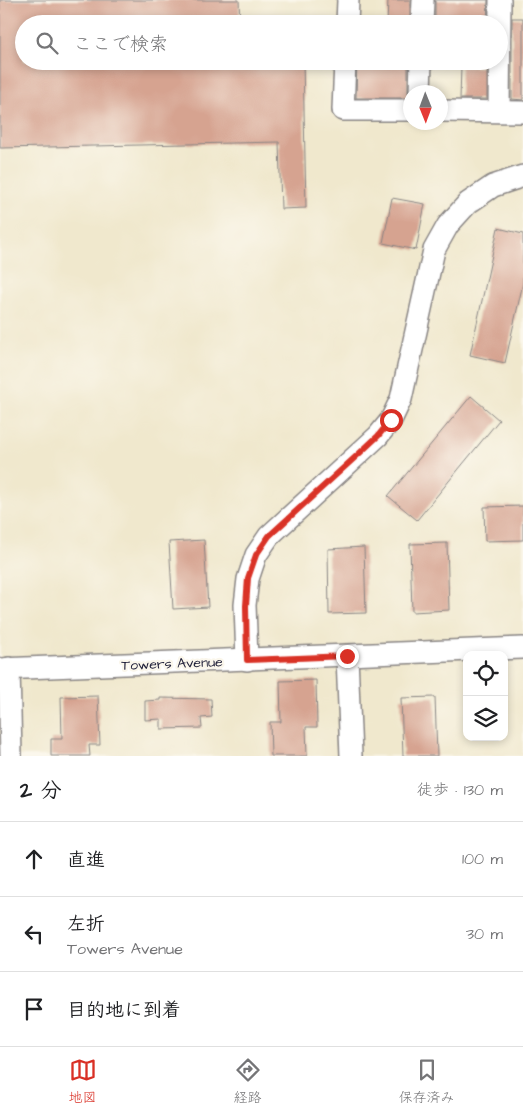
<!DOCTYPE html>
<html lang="ja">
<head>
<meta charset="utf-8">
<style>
	body { margin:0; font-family:"Architects Daughter","Klee One",sans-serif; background:#f6f6f6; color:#202124 }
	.controls { position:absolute; right:15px; bottom:15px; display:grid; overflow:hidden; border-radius:10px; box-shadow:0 2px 8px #0003 }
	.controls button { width:45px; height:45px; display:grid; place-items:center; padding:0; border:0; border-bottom:1px solid #e0e0e0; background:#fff; color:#202124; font:25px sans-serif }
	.compass { position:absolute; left:403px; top:85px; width:45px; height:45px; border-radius:50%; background:#fff; box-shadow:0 2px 8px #0003; rotate:179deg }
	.stop { position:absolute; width:15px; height:15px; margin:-11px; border:4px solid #d93025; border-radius:50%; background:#fff }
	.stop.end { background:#d93025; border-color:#fff; box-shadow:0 1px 5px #0008 }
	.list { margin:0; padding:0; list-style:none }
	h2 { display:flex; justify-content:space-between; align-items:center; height:65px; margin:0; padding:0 20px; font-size:21px }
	h2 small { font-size:16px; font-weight:400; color:#757577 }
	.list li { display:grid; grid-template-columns:32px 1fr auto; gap:15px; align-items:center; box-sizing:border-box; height:75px; padding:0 20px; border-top:1px solid #e0e0e0 }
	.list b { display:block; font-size:19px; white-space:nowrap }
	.list p { margin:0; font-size:16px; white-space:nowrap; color:#757577 }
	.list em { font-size:16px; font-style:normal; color:#757577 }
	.icon { flex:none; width:28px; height:28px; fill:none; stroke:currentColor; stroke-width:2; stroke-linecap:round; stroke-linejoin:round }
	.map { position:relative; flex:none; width:523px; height:756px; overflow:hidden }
	.search { position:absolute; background:#fff; box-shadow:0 2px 8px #0003; left:15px; right:15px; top:15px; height:55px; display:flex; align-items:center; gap:12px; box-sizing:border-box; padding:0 18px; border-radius:28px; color:#757577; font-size:19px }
	.sheet { height:290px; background:#fff }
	nav { display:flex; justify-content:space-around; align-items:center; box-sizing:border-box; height:70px; border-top:1px solid #e0e0e0; background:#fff; font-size:14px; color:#757577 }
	nav a { display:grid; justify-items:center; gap:2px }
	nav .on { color:#d93025 }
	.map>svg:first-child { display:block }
	.building { fill:#d6a390 }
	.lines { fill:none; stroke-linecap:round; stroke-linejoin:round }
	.minor-casing { stroke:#898584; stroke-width:24 }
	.minor { stroke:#fff; stroke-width:21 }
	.route { stroke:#d93025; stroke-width:6 }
	.labels { text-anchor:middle; stroke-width:4.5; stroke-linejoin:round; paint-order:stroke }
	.street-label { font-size:14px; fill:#22223b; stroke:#fbf7ec }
</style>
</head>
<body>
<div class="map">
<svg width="523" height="756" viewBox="0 0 523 756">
	<rect width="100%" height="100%" fill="#fbf7ec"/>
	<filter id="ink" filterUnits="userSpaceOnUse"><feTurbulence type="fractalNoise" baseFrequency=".02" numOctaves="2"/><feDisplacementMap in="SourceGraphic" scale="10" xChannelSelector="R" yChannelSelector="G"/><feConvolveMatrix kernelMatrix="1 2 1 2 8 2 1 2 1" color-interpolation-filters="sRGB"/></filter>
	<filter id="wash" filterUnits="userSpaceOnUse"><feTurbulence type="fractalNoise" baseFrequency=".0096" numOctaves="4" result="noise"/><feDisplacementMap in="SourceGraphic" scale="20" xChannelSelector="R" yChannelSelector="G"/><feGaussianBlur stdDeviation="1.12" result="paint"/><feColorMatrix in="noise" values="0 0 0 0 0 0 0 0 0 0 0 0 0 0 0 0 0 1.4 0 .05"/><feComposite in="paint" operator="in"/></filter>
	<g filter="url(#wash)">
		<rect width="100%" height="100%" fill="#f0e8cd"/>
		<g id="blocks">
			<g class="building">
				<polygon points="0,0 239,0 240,24 24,24 24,61 303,61 306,208 281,209 279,142 0,148"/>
				<polygon points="388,0 410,0 410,24 387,24"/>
				<polygon points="435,0 488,0 487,24 435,24"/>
				<polygon points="512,18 523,18 523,100 512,99"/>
				<polygon points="357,61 408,61 408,92 409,98 356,98"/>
				<polygon points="461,67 487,67 487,99 460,99"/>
				<polygon points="392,198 425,204 416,250 383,243"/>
				<polygon points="498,228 523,234 523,283 505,363 470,355"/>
				<polygon points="471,396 499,420 417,520 388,496"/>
				<polygon points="523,506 523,540 485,541 484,507"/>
				<polygon points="204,540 208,607 173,609 169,542"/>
				<polygon points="447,543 449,610 412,612 410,544"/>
				<polygon points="364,547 366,613 329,614 328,549"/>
				<polygon points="316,680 317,727 306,727 307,756 271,756 270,722 281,722 280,681"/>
				<polygon points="98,696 100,745 89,745 90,756 51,756 51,739 62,739 61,697"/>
				<polygon points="435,697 437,756 403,756 401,698"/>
				<polygon points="160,698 211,699 212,717 201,718 202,728 161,729 161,719 145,720 145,701 160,700"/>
			</g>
		</g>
	</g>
	<g filter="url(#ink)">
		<use href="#blocks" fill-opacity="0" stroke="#898584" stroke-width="1"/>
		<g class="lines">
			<g class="minor-casing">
				<g id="minor">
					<polyline points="347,24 348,0"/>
					<polyline points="422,24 423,0"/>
					<polyline points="345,61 343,110 410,110"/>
					<polyline points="420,92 421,61"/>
					<polyline points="440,111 523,112"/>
					<polyline points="499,111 500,0"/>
					<polyline points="347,656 351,756"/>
					<polyline points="247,660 245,605 248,579 256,555 269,536 378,436 391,420 401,399 434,250 448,225 468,203 493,186 523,176"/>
					<polyline points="9,668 11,756"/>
					<polyline points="0,669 523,648"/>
				</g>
			</g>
			<use href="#minor" class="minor"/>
		</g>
	</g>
	<g class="lines" filter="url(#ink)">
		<polyline class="route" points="347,656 247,660 246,606 248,578 256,555 269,536 362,451 378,436 391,420"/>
	</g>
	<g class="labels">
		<g class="street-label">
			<text transform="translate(172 663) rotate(-2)" y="5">Towers Avenue</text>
		</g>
	</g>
</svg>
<div class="controls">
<button><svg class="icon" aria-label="locate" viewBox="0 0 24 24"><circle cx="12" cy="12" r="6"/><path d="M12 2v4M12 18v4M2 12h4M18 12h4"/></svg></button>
<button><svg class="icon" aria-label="layers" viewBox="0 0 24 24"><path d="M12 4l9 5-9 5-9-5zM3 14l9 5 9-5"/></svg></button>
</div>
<svg class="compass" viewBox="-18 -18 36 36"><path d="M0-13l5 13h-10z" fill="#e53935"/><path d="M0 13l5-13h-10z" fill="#757577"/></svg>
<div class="stop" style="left:391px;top:420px"></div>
<div class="stop end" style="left:347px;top:656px"></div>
<div class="search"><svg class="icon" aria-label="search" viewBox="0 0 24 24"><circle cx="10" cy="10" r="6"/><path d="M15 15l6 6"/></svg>ここで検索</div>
</div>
<section class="sheet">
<h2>2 分<small>徒歩 · 130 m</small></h2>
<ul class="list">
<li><svg class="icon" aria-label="ahead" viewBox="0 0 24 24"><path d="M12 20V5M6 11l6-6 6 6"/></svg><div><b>直進</b></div><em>100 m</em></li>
<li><svg class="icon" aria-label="left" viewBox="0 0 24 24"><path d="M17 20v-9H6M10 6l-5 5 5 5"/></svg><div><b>左折</b><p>Towers Avenue</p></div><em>30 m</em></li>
<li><svg class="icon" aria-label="arrive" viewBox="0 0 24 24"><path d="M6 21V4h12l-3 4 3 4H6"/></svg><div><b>目的地に到着</b></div></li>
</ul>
</section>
<nav>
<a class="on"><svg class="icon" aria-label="map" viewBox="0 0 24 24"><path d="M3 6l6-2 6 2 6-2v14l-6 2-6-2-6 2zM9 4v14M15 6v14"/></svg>地図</a>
<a><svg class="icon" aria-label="directions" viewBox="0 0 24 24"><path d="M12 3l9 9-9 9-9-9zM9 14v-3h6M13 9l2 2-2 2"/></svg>経路</a>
<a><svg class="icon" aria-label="saved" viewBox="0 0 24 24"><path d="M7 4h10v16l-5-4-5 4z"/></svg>保存済み</a>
</nav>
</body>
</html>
